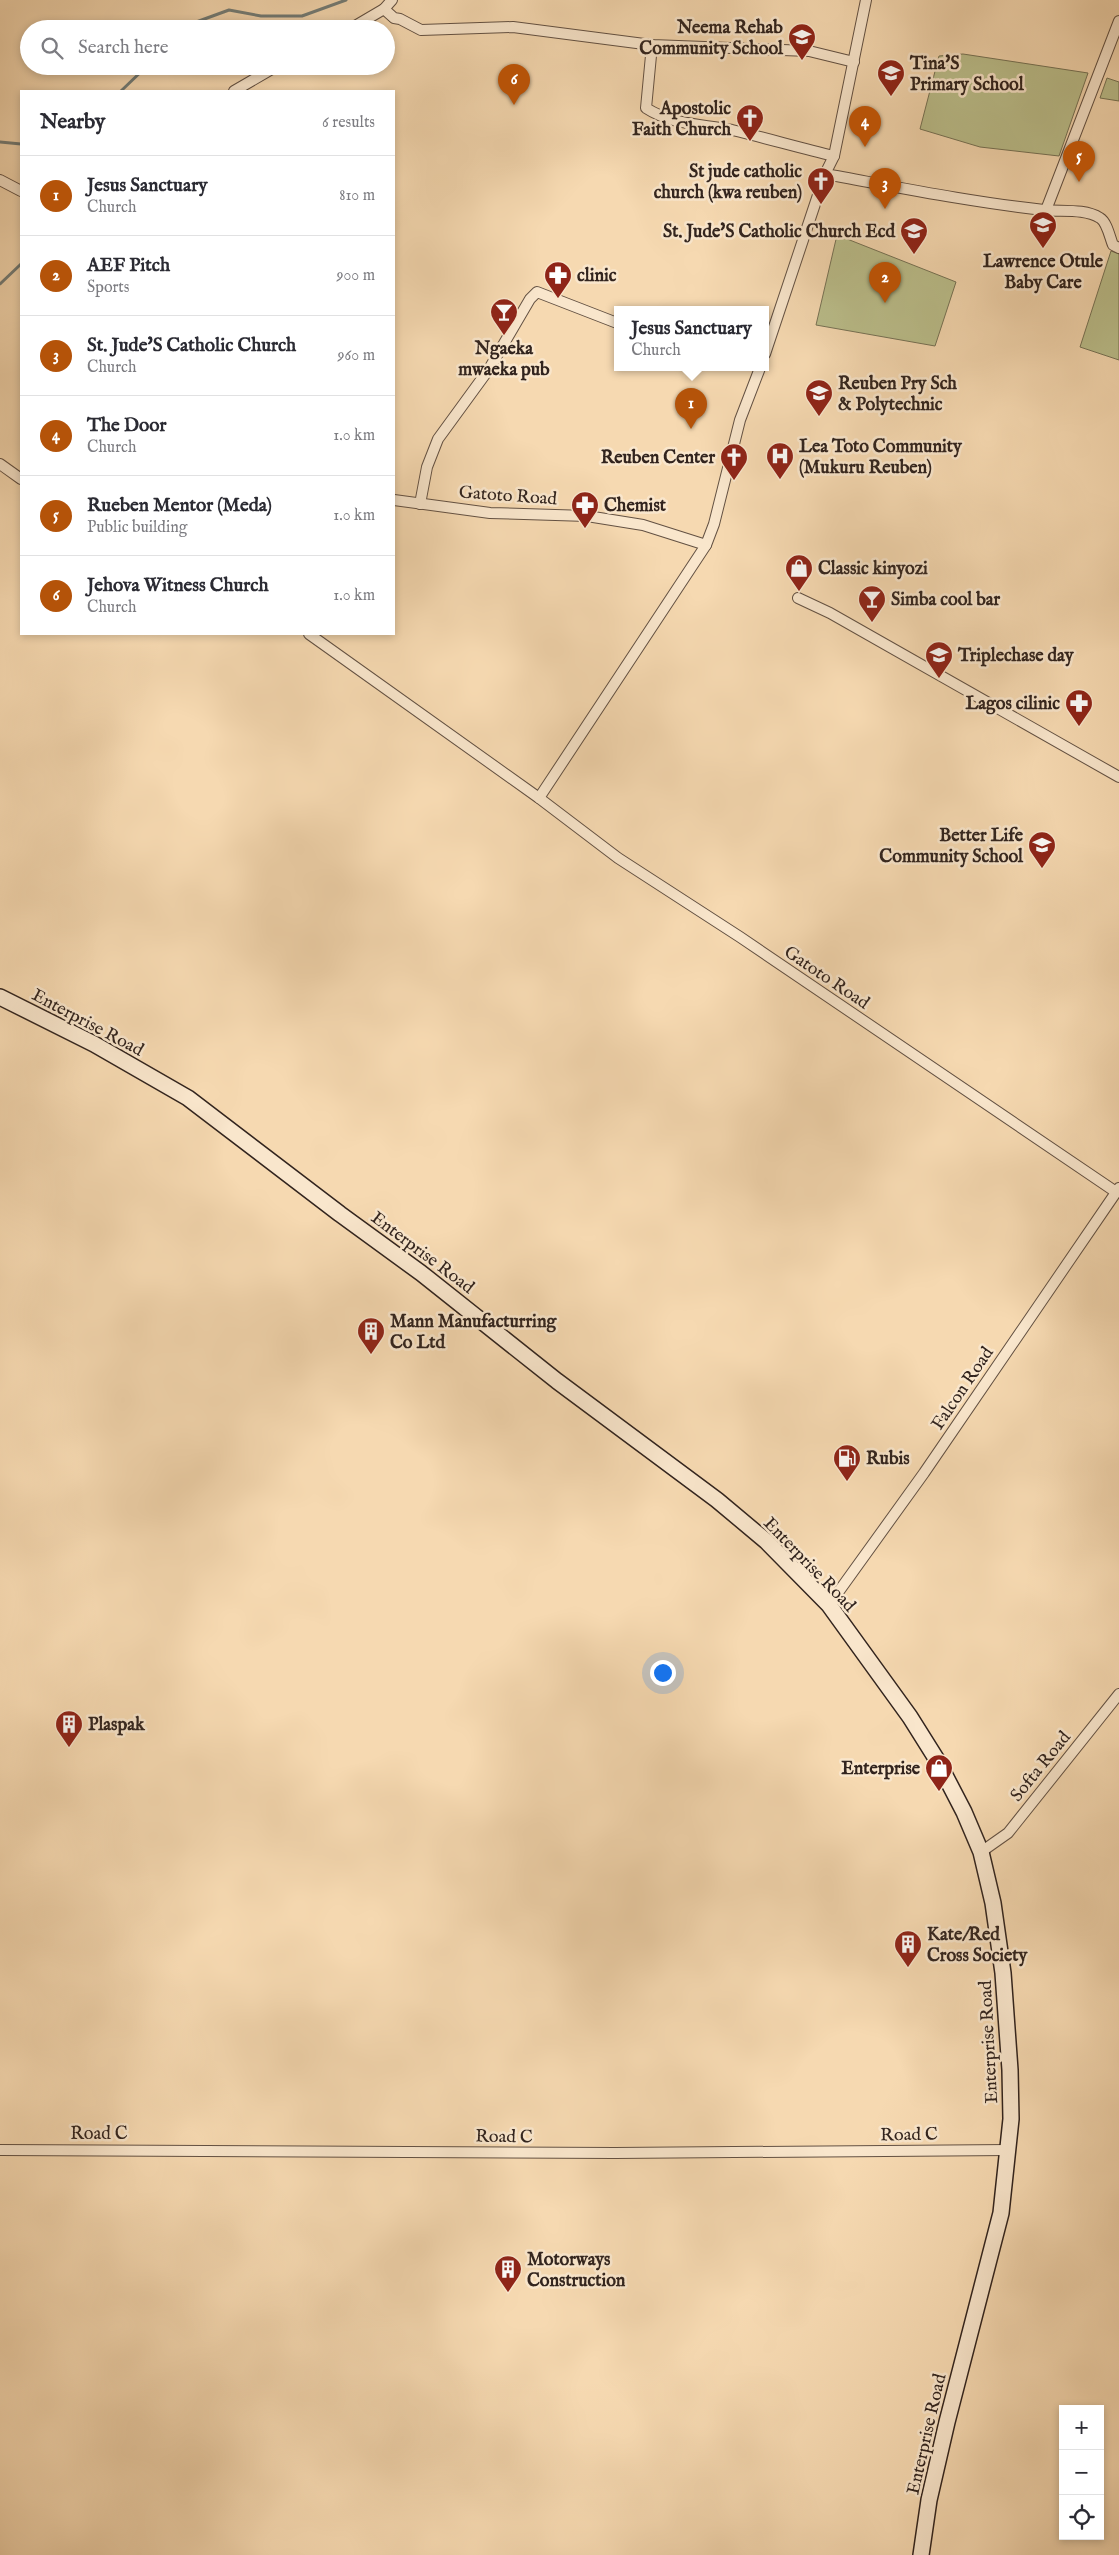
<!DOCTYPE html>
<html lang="en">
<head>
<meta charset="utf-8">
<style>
	body { margin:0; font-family:"IM FELL English",serif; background:#f2f2f3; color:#2b2b33 }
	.controls { position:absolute; right:15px; bottom:15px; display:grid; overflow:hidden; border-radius:0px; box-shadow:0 2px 8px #0003 }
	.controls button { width:45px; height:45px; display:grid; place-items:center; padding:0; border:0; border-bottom:1px solid #e1e1e2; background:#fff; color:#2b2b33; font:25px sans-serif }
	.you { position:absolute; left:662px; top:1672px; width:18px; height:18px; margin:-12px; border:4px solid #fff; border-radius:50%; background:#1a73e8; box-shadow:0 0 0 8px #1a73e833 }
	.badge { display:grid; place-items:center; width:32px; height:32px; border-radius:50%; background:#b45309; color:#fff; font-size:16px; font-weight:700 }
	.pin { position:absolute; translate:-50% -41px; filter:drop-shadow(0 1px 2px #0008) }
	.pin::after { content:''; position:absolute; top:26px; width:18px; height:15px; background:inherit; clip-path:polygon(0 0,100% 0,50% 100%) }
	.popup { position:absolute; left:614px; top:306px; width:155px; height:65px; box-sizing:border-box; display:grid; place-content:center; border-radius:0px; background:#fff; filter:drop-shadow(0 1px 4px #0005); font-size:16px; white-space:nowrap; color:#7c7c81 }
	.popup b { font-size:19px; color:#2b2b33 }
	.popup::after { content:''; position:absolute; left:50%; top:100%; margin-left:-10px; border:10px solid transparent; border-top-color:#fff }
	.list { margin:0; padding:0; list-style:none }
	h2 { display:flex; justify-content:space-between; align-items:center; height:65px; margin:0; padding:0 20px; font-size:21px }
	h2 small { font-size:16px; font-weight:400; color:#7c7c81 }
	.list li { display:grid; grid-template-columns:32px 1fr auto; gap:15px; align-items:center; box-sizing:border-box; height:80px; padding:0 20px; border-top:1px solid #e1e1e2 }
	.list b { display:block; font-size:19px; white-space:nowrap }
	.list p { margin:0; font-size:16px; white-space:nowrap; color:#7c7c81 }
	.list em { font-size:16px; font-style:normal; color:#7c7c81 }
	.icon { flex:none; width:28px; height:28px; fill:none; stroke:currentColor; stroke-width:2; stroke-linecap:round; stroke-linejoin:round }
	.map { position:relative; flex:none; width:1119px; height:2555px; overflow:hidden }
	.search { position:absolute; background:#fff; box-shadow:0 2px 8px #0003; left:20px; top:20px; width:375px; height:55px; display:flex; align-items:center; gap:12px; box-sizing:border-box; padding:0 18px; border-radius:28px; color:#7c7c81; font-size:19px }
	.panel { position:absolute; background:#fff; box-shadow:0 2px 8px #0003; left:20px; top:90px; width:375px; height:545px; border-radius:0px }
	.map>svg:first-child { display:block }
	.green { fill:#bbbf8c; stroke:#767255 }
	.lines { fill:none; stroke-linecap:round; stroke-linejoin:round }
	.stream { stroke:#737d78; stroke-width:3 }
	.minor-casing { stroke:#635143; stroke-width:12 }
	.secondary-casing { stroke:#32241e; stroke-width:18 }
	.minor { stroke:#f9e6cc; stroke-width:10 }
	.secondary { stroke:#f9e6cc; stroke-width:15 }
	.labels { text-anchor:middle; stroke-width:5; stroke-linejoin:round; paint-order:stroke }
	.poi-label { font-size:18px; font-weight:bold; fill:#32241e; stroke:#f9e6cc; text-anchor:start }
	.street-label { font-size:18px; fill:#32241e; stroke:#f9e6cc }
</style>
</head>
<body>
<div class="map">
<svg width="1119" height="2555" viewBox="0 0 1119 2555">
	<rect width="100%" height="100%" fill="#f6d9b1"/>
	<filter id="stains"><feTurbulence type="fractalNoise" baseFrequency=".004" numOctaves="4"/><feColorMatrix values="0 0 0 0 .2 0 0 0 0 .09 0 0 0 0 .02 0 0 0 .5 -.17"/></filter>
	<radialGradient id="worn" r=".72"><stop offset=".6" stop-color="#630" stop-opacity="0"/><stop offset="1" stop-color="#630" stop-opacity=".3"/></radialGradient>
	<g class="green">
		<polygon points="963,54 1088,73 1059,156 980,147 920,129 939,56"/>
		<polygon points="1107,78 1119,82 1119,101 1100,98"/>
		<polygon points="837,235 956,282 935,346 816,325"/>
		<polygon points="1111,251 1119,254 1119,360 1080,347"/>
	</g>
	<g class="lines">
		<g class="stream">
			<polyline points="185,29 188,25 229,10 261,16 302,16 346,0"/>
			<polyline points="121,91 147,66"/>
			<polyline points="0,142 21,144"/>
			<polyline points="0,284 21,264"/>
		</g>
		<g class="minor-casing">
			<g id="minor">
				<polyline points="384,9 394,18 400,19 421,30 513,27 652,45 809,51 854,62"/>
				<polyline points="350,29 384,9 392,0"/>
				<path d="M652,45L646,108C672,125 702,124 732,130C766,138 800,148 834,156"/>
				<polyline points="234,91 277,66"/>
				<polyline points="825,174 834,156 866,0"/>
				<polyline points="0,180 21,191"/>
				<polyline points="1046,210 1119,21"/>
				<path d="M765,354L825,174C897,187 970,202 1044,210C1061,212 1084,208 1100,218C1107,222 1110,238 1113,245L1119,248"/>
				<polyline points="0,464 21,479"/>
				<polyline points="394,500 490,513 587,516 643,525 706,545"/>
				<polyline points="420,504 427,467 438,439 489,369 530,299 537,292 617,323"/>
				<polyline points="798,598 830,613 1119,777"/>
				<polyline points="309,634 539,798 618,858 740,937 1116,1192"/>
				<polyline points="539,798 706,545 714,524 740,420 760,368"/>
				<polyline points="829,1605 924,1473 1119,1188"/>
				<polyline points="981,1852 1008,1833 1119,1694"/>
				<polyline points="0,2150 615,2153 1009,2150"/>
			</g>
		</g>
		<g class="secondary-casing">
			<polyline id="secondary" points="0,997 94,1044 188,1098 340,1214 421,1273 557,1381 717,1500 766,1541 829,1605 910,1717 937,1760 964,1812 981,1852 993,1903 1003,1973 1010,2070 1011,2119 1001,2213 947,2422 929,2500 921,2555"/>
		</g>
		<use href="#minor" class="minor"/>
		<use href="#secondary" class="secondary"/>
	</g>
	<defs>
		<g id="school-pin" transform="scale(1.4375)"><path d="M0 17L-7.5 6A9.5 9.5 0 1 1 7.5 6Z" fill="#8f2418" stroke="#f9e6cc"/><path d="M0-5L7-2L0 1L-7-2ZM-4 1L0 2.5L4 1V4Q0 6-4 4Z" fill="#fff"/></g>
		<g id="church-pin" transform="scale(1.4375)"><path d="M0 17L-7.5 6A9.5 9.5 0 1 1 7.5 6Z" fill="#8f2418" stroke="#f9e6cc"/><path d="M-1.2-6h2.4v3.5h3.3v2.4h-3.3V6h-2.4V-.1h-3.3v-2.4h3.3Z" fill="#fff"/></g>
		<g id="pharmacy-pin" transform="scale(1.4375)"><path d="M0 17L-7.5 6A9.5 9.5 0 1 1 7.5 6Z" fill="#8f2418" stroke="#f9e6cc"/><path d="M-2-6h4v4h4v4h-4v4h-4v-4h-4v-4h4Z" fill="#fff"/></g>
		<g id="bar-pin" transform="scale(1.4375)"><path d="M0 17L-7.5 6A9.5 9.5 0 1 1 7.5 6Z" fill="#8f2418" stroke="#f9e6cc"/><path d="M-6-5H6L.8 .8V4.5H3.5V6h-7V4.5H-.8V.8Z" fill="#fff"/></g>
		<g id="hospital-pin" transform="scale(1.4375)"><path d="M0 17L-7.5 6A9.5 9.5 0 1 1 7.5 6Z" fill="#8f2418" stroke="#f9e6cc"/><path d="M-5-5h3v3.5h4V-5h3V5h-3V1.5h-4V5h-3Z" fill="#fff"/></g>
		<g id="shop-pin" transform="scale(1.4375)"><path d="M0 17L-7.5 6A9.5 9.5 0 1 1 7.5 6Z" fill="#8f2418" stroke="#f9e6cc"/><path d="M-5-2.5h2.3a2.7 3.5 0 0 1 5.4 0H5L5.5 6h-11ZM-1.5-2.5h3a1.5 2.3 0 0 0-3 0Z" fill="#fff"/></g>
		<g id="building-pin" transform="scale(1.4375)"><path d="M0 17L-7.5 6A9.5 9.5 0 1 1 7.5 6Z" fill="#8f2418" stroke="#f9e6cc"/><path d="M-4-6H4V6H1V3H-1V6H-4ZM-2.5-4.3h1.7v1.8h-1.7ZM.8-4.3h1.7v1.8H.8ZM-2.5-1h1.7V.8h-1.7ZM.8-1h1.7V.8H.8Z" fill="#fff"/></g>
		<g id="fuel-pin" transform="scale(1.4375)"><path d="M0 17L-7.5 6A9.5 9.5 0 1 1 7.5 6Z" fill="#8f2418" stroke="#f9e6cc"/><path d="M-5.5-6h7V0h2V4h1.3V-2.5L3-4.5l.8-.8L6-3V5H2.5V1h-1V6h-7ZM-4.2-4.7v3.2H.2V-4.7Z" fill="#fff"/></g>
	</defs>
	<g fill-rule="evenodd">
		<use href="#school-pin" x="802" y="37"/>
		<use href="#school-pin" x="891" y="73"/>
		<use href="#church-pin" x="750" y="118"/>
		<use href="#church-pin" x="821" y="181"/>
		<use href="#school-pin" x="1043" y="225"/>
		<use href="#school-pin" x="914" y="231"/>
		<use href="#pharmacy-pin" x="558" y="275"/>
		<use href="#bar-pin" x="504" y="312"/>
		<use href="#school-pin" x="819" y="393"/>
		<use href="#hospital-pin" x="780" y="456"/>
		<use href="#church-pin" x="734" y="457"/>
		<use href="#pharmacy-pin" x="585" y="505"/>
		<use href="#shop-pin" x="799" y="568"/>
		<use href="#bar-pin" x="872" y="599"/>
		<use href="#school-pin" x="939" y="655"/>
		<use href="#pharmacy-pin" x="1079" y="703"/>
		<use href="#school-pin" x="1042" y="845"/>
		<use href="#building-pin" x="371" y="1331"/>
		<use href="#fuel-pin" x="847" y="1458"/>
		<use href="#building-pin" x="69" y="1724"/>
		<use href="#shop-pin" x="939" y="1768"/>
		<use href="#building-pin" x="908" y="1944"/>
		<use href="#building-pin" x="508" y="2269"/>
	</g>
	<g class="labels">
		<g class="poi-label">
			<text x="783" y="33" text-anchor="end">Neema Rehab<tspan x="783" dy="21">Community School</tspan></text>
			<text x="910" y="69">Tina'S<tspan x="910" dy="21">Primary School</tspan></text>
			<text x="731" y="114" text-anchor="end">Apostolic<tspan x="731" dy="21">Faith Church</tspan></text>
			<text x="802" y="177" text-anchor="end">St jude catholic<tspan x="802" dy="21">church (kwa reuben)</tspan></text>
			<text x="895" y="237" text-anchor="end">St. Jude'S Catholic Church Ecd</text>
			<text x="1043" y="267" text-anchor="middle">Lawrence Otule<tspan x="1043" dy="21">Baby Care</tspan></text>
			<text x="577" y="281">clinic</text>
			<text x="504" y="354" text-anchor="middle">Ngaeka<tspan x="504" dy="21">mwaeka pub</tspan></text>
			<text x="838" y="389">Reuben Pry Sch<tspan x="838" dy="21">&amp; Polytechnic</tspan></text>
			<text x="799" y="452">Lea Toto Community<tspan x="799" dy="21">(Mukuru Reuben)</tspan></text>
			<text x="715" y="463" text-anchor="end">Reuben Center</text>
			<text x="604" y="511">Chemist</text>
			<text x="818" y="574">Classic kinyozi</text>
			<text x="891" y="605">Simba cool bar</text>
			<text x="958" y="661">Triplechase day</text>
			<text x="1060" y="709" text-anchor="end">Lagos cilinic</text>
			<text x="1023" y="841" text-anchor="end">Better Life<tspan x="1023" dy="21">Community School</tspan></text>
			<text x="390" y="1327">Mann Manufacturring<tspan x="390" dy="21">Co Ltd</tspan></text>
			<text x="866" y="1464">Rubis</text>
			<text x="88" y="1730">Plaspak</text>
			<text x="920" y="1774" text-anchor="end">Enterprise</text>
			<text x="927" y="1940">Kate/Red<tspan x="927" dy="21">Cross Society</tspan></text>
			<text x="527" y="2265">Motorways<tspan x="527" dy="21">Construction</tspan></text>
		</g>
		<g class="street-label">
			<text transform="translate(508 495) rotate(4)" y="6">Gatoto Road</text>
			<text transform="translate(827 977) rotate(34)" y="6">Gatoto Road</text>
			<text transform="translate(88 1022) rotate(28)" y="6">Enterprise Road</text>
			<text transform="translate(423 1252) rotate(37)" y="6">Enterprise Road</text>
			<text transform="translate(962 1388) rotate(-56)" y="6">Falcon Road</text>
			<text transform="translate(810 1564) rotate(46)" y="6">Enterprise Road</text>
			<text transform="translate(1040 1766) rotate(-51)" y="6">Softa Road</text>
			<text transform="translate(988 2042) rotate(-93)" y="6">Enterprise Road</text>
			<text x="99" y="2139">Road C</text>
			<text transform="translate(909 2134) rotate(-1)" y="6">Road C</text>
			<text transform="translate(504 2136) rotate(1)" y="6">Road C</text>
			<text transform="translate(926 2434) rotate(-77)" y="6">Enterprise Road</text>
		</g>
	</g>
	<rect width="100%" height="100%" filter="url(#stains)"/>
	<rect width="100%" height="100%" fill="url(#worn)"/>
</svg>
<div class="controls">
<button>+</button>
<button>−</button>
<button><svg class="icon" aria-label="locate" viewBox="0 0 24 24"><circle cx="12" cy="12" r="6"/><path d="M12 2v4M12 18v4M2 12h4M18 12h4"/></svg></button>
</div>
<div class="you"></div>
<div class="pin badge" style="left:691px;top:429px">1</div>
<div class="popup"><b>Jesus Sanctuary</b>Church</div>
<div class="pin badge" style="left:885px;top:303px">2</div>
<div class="pin badge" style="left:885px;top:209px">3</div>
<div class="pin badge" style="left:865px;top:147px">4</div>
<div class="pin badge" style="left:1079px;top:182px">5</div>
<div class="pin badge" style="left:514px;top:105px">6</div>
<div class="search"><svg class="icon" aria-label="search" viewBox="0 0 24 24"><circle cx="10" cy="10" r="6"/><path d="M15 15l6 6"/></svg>Search here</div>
<section class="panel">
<h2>Nearby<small>6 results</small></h2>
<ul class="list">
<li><span class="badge">1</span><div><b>Jesus Sanctuary</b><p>Church</p></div><em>810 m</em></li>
<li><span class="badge">2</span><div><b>AEF Pitch</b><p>Sports</p></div><em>900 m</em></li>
<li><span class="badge">3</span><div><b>St. Jude'S Catholic Church</b><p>Church</p></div><em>960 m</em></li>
<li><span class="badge">4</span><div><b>The Door</b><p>Church</p></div><em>1.0 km</em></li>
<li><span class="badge">5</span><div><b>Rueben Mentor (Meda)</b><p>Public building</p></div><em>1.0 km</em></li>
<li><span class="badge">6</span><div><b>Jehova Witness Church</b><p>Church</p></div><em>1.0 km</em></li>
</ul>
</section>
</div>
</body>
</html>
